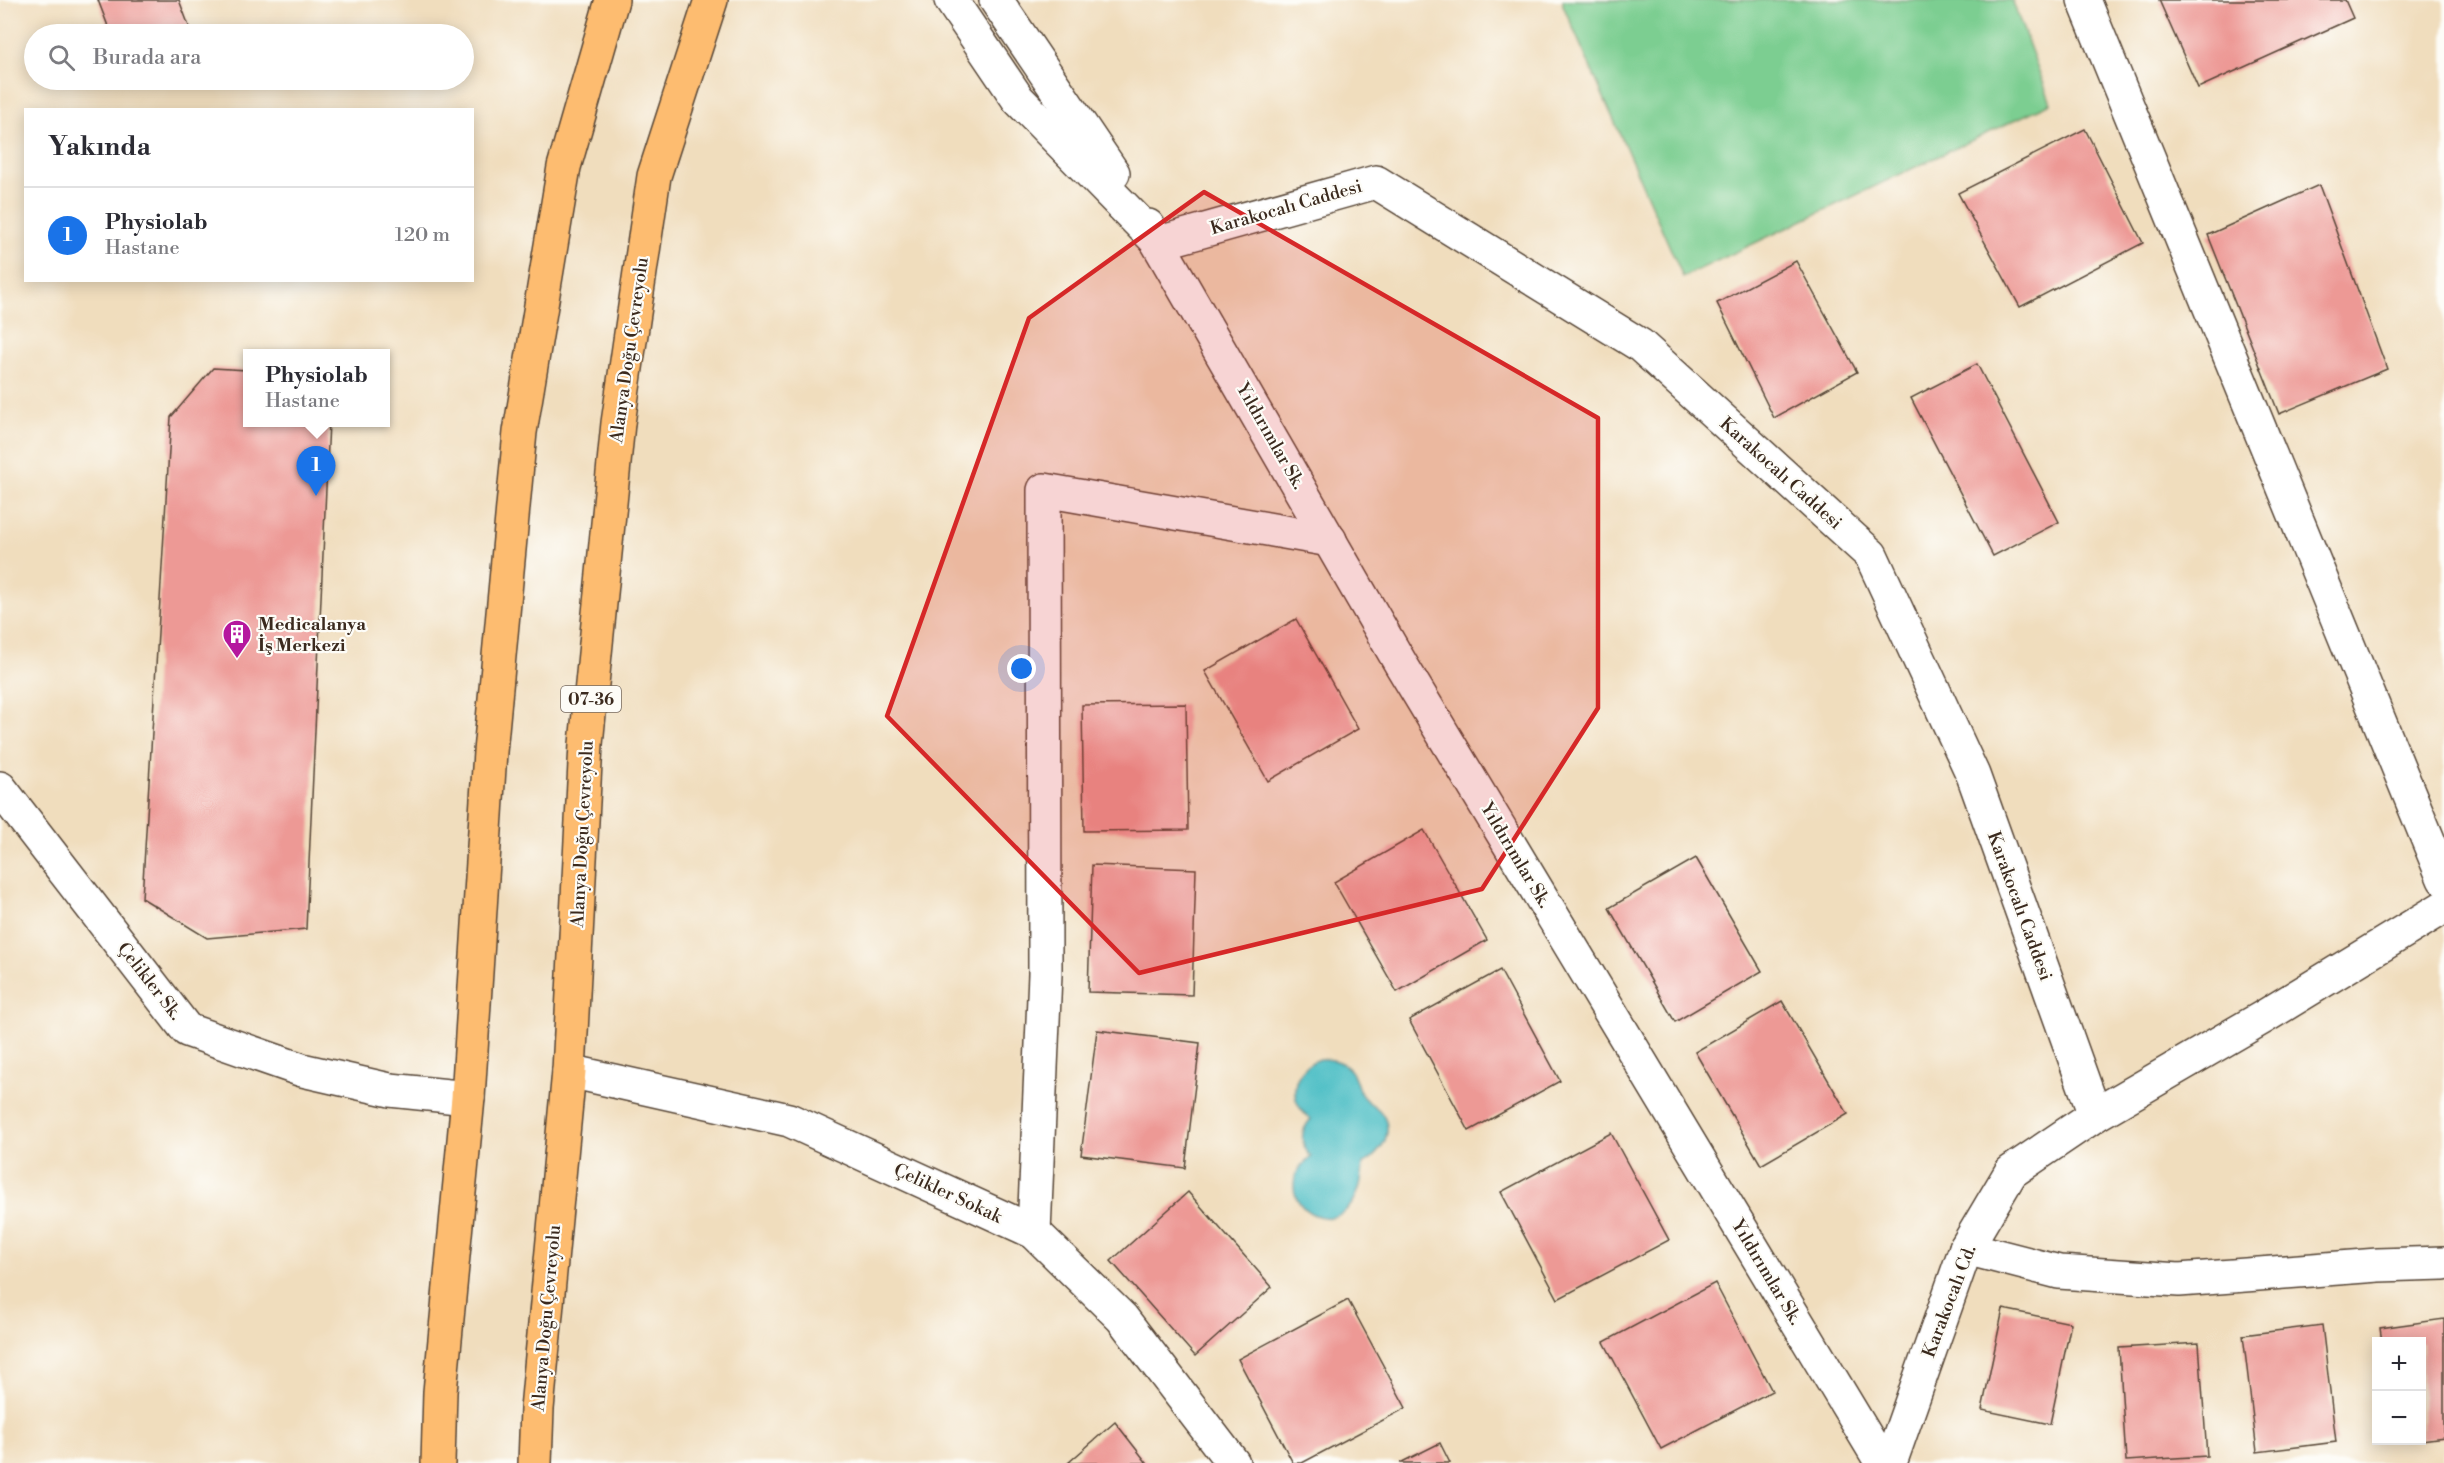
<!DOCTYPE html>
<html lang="tr">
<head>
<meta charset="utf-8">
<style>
	body { margin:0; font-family:"Libre Bodoni",serif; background:#f7f7f7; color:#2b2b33 }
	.controls { position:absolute; right:18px; bottom:18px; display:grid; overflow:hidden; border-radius:0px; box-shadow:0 3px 15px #0003 }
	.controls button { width:54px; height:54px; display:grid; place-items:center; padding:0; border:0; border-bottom:2px solid #e1e1e2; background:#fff; color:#2b2b33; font:30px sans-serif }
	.you { position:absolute; left:1022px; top:669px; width:21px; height:21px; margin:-15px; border:4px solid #fff; border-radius:50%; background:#1a73e8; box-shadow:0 0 0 9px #1a73e833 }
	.badge { display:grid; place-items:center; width:39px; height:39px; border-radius:50%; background:#1a73e8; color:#fff; font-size:20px; font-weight:700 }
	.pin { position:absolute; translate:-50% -50px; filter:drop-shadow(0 2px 3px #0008) }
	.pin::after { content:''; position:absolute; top:32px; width:21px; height:18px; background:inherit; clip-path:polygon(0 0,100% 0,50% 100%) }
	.popup { position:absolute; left:243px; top:349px; width:147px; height:78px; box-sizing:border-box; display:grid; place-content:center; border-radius:0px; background:#fff; filter:drop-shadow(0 2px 4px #0005); font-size:20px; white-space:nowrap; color:#7c7c81 }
	.popup b { font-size:22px; color:#2b2b33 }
	.popup::after { content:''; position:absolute; left:50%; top:100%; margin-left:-12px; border:12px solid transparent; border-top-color:#fff }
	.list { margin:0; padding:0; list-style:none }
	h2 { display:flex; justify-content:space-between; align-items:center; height:78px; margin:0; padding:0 24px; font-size:26px }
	h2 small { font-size:20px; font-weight:400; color:#7c7c81 }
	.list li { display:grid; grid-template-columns:39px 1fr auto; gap:18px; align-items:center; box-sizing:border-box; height:96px; padding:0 24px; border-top:2px solid #e1e1e2 }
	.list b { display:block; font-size:22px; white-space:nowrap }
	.list p { margin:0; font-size:20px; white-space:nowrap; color:#7c7c81 }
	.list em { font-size:20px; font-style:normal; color:#7c7c81 }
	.icon { flex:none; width:33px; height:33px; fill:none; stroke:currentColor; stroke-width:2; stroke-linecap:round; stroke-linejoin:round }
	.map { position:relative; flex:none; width:2444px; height:1463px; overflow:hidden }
	.search { position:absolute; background:#fff; box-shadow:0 3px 15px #0003; left:24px; top:24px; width:450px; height:66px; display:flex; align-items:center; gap:15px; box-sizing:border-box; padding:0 21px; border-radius:33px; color:#7c7c81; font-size:22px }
	.panel { position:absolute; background:#fff; box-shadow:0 3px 15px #0003; left:24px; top:108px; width:450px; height:174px; border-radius:0px }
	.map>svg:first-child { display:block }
	.green { fill:#7bce91; stroke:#5b7c58; stroke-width:1.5 }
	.water { fill:#50bfc6; stroke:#467472; stroke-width:1.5 }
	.building { fill:#ed9995 }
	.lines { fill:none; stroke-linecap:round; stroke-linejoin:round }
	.minor-casing { stroke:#564536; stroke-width:36 }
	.trunk-casing { stroke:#564536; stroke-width:36 }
	.minor { stroke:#fff; stroke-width:33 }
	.trunk { stroke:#fdbc70; stroke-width:33 }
	.marked { fill:#d62828; fill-opacity:0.2; stroke:#d62828; stroke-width:4.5; stroke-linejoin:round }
	.labels { text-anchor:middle; stroke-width:4.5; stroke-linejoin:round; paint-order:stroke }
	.shield { fill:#fdfcf7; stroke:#75695f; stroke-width:1.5 }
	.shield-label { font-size:16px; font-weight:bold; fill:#3b2a1e }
	.street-label { font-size:18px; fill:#3b2a1e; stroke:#fdfcf7 }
	.poi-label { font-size:18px; font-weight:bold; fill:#3b2a1e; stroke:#fdfcf7; text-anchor:start }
</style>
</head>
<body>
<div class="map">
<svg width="2444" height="1463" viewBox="0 0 2444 1463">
	<rect width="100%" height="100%" fill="#fdfcf7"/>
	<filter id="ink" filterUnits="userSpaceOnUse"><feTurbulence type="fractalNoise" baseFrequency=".0167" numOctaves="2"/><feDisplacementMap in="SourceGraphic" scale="12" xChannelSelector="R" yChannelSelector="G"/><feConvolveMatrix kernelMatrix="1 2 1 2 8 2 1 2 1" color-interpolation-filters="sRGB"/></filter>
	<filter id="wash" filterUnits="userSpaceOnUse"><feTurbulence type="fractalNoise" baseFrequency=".008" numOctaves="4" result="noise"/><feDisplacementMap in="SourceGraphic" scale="24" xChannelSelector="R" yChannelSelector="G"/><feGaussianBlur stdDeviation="1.35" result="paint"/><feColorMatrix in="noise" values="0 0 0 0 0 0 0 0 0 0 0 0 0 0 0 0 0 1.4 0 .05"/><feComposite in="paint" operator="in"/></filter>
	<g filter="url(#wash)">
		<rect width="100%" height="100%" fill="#f0ddbd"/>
		<polygon class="green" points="1563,0 2012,0 2051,103 1683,277 1563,5"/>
		<path class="water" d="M1319,1059C1335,1058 1351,1064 1356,1081C1358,1087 1359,1093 1364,1098C1368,1103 1374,1105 1379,1110C1397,1130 1382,1153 1363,1164C1358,1264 1254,1201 1311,1157C1300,1144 1299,1132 1311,1119C1286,1101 1291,1070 1319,1059Z"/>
		<g id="blocks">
			<g class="building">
				<polygon points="98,0 179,0 192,34 111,34"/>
				<polygon points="2159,0 2345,0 2353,18 2198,88"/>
				<polygon points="2085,129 2143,243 2020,307 1958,193"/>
				<polygon points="2319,185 2387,369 2279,414 2208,235"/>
				<polygon points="1796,261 1857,372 1774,418 1717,303"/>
				<polygon points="1977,364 2059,522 1993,556 1911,398"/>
				<polygon points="213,368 247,370 247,422 329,422 306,929 207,938 142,898 171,417"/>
				<polygon points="1296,619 1358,729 1268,781 1205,671"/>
				<polygon points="1186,704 1188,830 1084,831 1082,705"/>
				<polygon points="1424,830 1487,940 1397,992 1334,882"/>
				<polygon points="1696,858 1762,971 1675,1022 1609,908"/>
				<polygon points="1092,865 1196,869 1192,995 1088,992"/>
				<polygon points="1500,970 1560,1081 1469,1131 1409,1020"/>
				<polygon points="1782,1001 1848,1114 1761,1165 1695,1052"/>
				<polygon points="1097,1030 1200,1043 1185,1168 1081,1155"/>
				<polygon points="1611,1133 1669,1240 1558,1299 1501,1192"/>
				<polygon points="1188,1192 1272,1287 1195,1356 1111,1261"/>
				<polygon points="1715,1283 1772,1391 1661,1449 1604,1342"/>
				<polygon points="1348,1300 1406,1408 1302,1463 1293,1463 1238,1359"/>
				<polygon points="2003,1309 2071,1323 2050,1424 1982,1410"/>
				<polygon points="2444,1319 2444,1437 2422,1440 2422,1342 2382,1342 2380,1328"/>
				<polygon points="2322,1325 2336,1442 2257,1452 2243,1335"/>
				<polygon points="2199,1343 2207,1456 2126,1461 2119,1348"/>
				<polygon points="1115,1422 1147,1463 1068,1463"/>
				<polygon points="1440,1443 1450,1463 1400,1463"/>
			</g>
		</g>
	</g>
	<g filter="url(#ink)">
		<use href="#blocks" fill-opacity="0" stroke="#564536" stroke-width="1.5"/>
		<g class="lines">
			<g class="minor-casing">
				<g id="minor">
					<polyline points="951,0 1018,99 1159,243 1376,182 1640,345 1871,555 1973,775 2095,1115"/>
					<polyline points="996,0 1113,173"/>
					<polyline points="2084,0 2444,879"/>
					<polyline points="1148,226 1402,666 1882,1463"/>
					<polyline points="0,788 187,1030 302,1070 390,1090 468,1098"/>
					<polyline points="569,1071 789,1120 1034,1232 1122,1318 1233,1463"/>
					<polyline points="1034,1232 1045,974 1044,490 1330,540"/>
					<polyline points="1966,1248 2059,1272 2179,1280 2378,1265 2444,1263"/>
					<polyline points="1890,1463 1966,1248 2011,1172 2095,1115 2262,1018 2444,907"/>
				</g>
			</g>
			<g class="trunk-casing">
				<g id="trunk">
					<polyline points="438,1463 440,1392 468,1098 490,752 520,432 564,167 612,0"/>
					<polyline points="535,1463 537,1409 569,1071 586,744 618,423 654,176 711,0"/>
				</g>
			</g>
			<use href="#minor" class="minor"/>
			<use href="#trunk" class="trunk"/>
		</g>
	</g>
	<path class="marked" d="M1204,192L1598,418V708L1482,889L1139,973L887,716L1029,318Z"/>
	<defs>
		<g id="building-pin" transform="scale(1.5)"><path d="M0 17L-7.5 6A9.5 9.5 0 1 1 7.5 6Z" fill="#b5179e" stroke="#fdfcf7"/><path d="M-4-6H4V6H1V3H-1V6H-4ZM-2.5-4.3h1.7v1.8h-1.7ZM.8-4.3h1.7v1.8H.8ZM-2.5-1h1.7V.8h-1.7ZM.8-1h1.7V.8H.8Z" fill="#fff"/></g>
	</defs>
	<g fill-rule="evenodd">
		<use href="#building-pin" x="237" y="634"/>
	</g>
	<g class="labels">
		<rect class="shield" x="561" y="686" width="60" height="26" rx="4.5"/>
		<g class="shield-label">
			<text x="591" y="705">07-36</text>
		</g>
		<g class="street-label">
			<text transform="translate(1286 207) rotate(-16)" y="6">Karakocalı Caddesi</text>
			<text transform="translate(629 350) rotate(-82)" y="6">Alanya Doğu Çevreyolu</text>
			<text transform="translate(1271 436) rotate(60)" y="6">Yıldırımlar Sk.</text>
			<text transform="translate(1781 473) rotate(42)" y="6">Karakocalı Caddesi</text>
			<text transform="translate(582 834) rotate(-87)" y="6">Alanya Doğu Çevreyolu</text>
			<text transform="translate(1516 855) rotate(59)" y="6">Yıldırımlar Sk.</text>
			<text transform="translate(2020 906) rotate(70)" y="6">Karakocalı Caddesi</text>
			<text transform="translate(150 981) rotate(52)" y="6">Çelikler Sk.</text>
			<text transform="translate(948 1193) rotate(25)" y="6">Çelikler Sokak</text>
			<text transform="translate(1767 1272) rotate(59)" y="6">Yıldırımlar Sk.</text>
			<text transform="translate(1949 1301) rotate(-69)" y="6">Karakocalı Cd.</text>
			<text transform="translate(546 1318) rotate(-85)" y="6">Alanya Doğu Çevreyolu</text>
		</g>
		<g class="poi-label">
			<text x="258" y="630">Medicalanya<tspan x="258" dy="21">İş Merkezi</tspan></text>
		</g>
	</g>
</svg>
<div class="controls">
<button>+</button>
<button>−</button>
</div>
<div class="you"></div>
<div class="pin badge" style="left:316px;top:496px">1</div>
<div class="popup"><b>Physiolab</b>Hastane</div>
<div class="search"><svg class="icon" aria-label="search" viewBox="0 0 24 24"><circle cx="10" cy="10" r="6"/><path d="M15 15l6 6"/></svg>Burada ara</div>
<section class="panel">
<h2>Yakında<small></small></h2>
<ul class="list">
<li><span class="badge">1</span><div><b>Physiolab</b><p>Hastane</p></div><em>120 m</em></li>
</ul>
</section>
</div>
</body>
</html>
